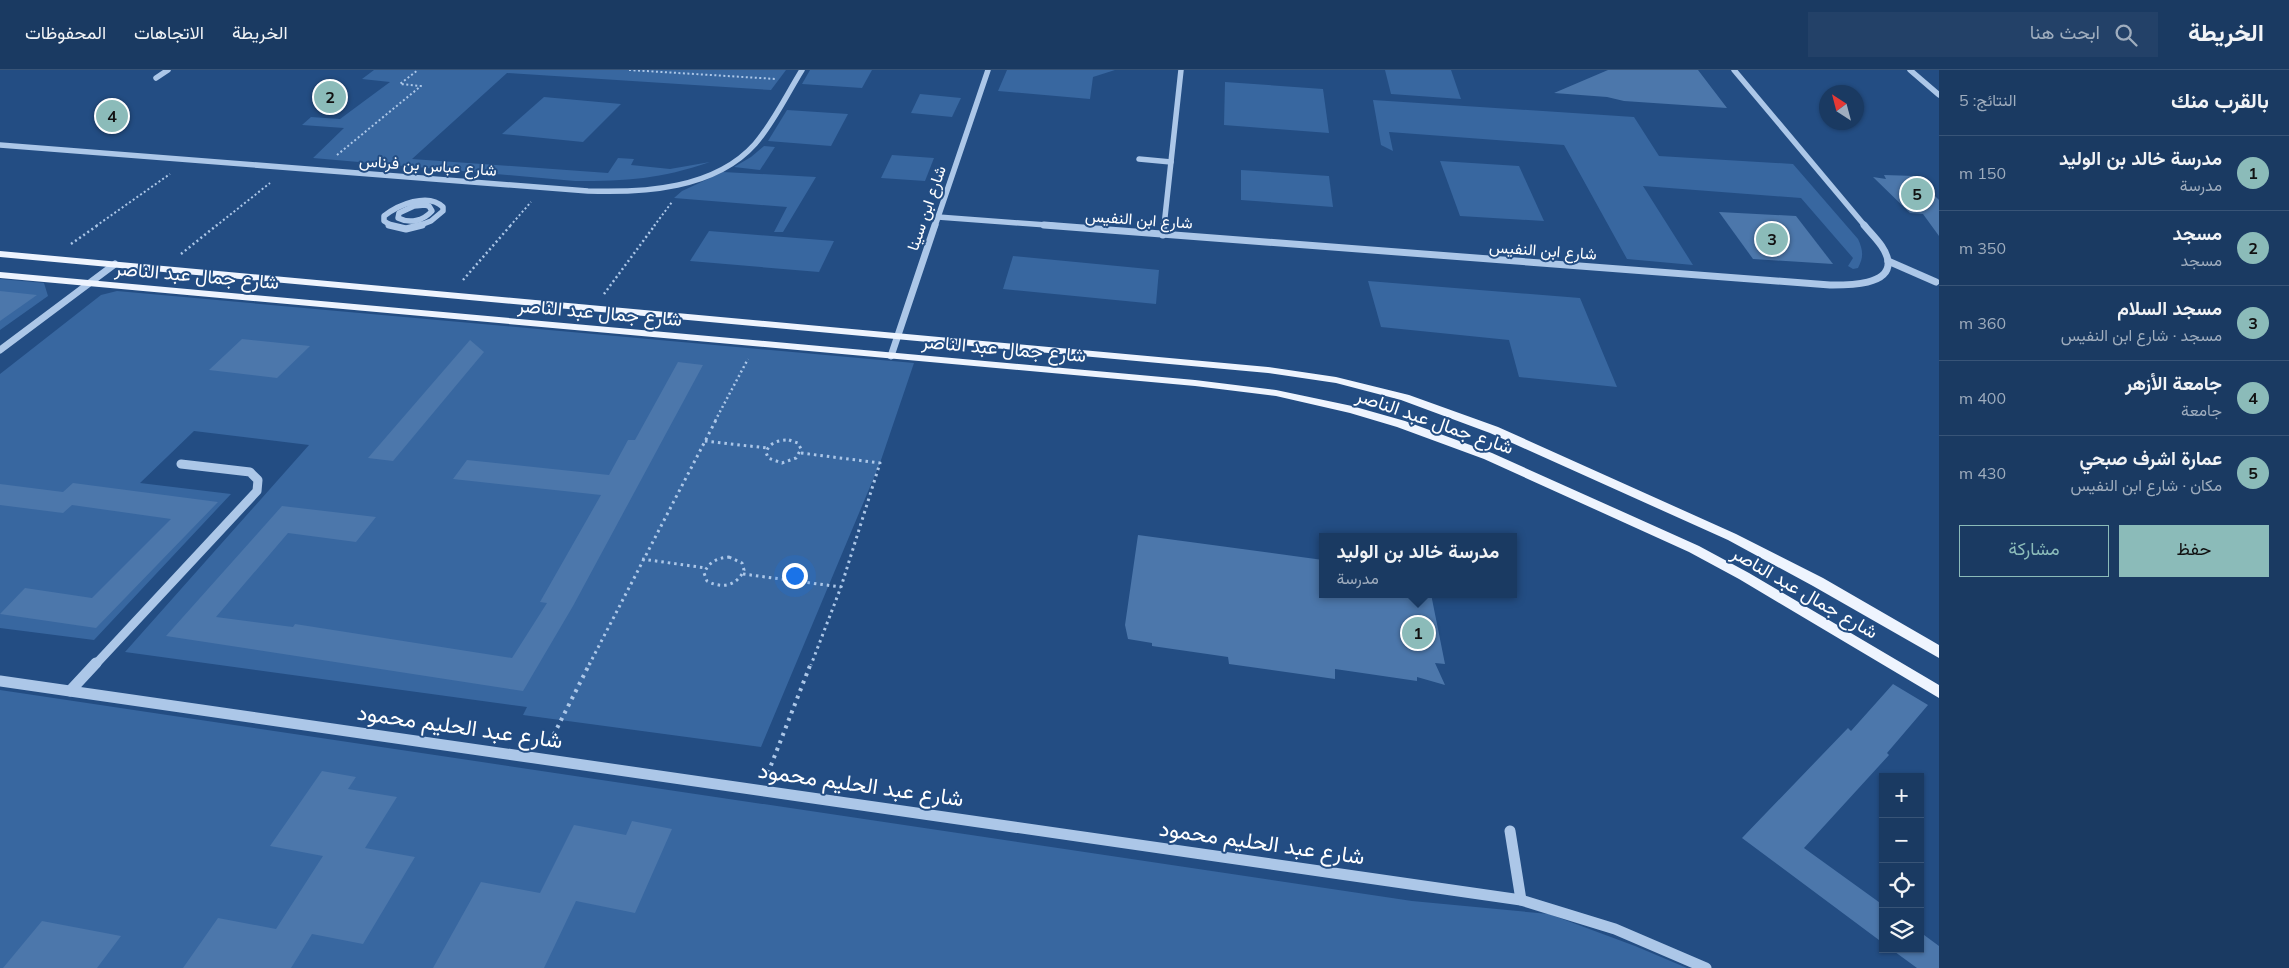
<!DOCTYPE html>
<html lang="ar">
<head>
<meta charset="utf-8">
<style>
	body { margin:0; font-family:Mulish,Vazirmatn,sans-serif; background:#234168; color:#f1f3f6; direction:rtl }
	.controls { position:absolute; right:15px; bottom:15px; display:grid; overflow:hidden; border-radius:0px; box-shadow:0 1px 4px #0004 }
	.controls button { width:45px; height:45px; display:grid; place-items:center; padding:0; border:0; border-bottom:1px solid #385477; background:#1a3a62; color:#f1f3f6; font:25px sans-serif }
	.compass { position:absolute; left:1819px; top:15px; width:45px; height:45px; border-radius:50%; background:#1a3a62; box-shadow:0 1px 4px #0004; rotate:324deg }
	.you { position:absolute; left:794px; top:505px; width:18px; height:18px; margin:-12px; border:4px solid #fff; border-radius:50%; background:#1a73e8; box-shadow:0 0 0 8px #1a73e833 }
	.badge { display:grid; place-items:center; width:32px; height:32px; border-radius:50%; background:#8bbbb9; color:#111; font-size:16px; font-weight:700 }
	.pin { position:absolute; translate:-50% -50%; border:2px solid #fff; box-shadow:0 1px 5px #0006 }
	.popup { position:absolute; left:1319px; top:463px; width:198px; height:65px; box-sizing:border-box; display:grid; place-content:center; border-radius:0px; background:#1a3a62; filter:drop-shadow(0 1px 4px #0005); font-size:16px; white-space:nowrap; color:#9fadbe }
	.popup b { font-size:19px; color:#f1f3f6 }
	.popup::after { content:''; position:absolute; left:50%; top:100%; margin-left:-10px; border:10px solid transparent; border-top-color:#1a3a62 }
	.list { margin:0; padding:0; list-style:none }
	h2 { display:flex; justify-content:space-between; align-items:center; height:65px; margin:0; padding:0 20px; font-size:21px }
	h2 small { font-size:16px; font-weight:400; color:#9fadbe }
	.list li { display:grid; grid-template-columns:32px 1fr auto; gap:15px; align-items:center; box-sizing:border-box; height:75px; padding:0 20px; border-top:1px solid #385477 }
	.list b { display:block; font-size:19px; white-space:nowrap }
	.list p { margin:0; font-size:16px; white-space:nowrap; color:#9fadbe }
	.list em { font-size:16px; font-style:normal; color:#9fadbe }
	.actions { display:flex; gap:10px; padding:15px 20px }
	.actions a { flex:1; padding:11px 0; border:1px solid #8bbbb9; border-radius:0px; text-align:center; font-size:18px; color:#8bbbb9 }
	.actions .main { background:#8bbbb9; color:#111 }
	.icon { flex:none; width:28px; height:28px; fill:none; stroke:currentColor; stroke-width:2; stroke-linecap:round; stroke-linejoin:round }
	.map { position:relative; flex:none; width:1939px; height:898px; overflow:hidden; direction:ltr }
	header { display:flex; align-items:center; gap:30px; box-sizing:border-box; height:70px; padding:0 25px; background:#1a3a62; border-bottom:1px solid #385477 }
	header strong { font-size:24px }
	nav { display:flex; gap:28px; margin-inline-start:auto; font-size:18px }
	.search { width:350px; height:45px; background:#234168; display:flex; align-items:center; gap:12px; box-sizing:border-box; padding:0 18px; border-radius:0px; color:#9fadbe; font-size:19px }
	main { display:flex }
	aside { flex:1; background:#1a3a62 }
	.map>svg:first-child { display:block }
	.green { fill:#3867a0 }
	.building { fill:#4c77ab }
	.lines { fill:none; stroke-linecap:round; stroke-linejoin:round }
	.path-far3 { stroke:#acc7e8; stroke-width:2; stroke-dasharray:2 2.5; stroke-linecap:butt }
	.path-far2 { stroke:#acc7e8; stroke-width:2.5; stroke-dasharray:2 3; stroke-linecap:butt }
	.path-far1 { stroke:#acc7e8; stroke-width:3; stroke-dasharray:2.5 4; stroke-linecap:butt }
	.path { stroke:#acc7e8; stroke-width:4; stroke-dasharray:3 5; stroke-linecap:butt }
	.minor-far3 { stroke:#acc7e8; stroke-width:5.5 }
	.minor-far2 { stroke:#acc7e8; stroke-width:7 }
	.minor-far1 { stroke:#acc7e8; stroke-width:9 }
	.minor { stroke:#acc7e8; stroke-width:11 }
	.major { fill:#eef4fe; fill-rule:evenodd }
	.labels { text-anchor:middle; stroke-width:4; stroke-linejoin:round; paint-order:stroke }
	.far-street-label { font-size:16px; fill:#fff; stroke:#234d83 }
	.street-label { font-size:19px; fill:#fff; stroke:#234d83 }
	.near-street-label { font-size:22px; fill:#fff; stroke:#234d83 }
</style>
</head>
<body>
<header>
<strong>الخريطة</strong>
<div class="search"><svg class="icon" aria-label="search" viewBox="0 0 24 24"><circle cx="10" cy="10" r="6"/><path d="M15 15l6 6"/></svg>ابحث هنا</div>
<nav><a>الخريطة</a><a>الاتجاهات</a><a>المحفوظات</a></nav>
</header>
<main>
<aside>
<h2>بالقرب منك<small>النتائج: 5</small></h2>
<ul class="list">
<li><span class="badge">1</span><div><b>مدرسة خالد بن الوليد</b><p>مدرسة</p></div><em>150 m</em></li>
<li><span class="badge">2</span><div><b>مسجد</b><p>مسجد</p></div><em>350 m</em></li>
<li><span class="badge">3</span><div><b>مسجد السلام</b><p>مسجد · شارع ابن النفيس</p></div><em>360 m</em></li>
<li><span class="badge">4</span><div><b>جامعة الأزهر</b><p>جامعة</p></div><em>400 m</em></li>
<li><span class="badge">5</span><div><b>عمارة اشرف صبحي</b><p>مكان · شارع ابن النفيس</p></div><em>430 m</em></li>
</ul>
<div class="actions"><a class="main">حفظ</a><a>مشاركة</a></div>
</aside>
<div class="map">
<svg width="1939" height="898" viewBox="0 0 1939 898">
	<rect width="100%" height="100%" fill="#234d83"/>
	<g class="green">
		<path d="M374,0H786L771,20L507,3L412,89L608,103L618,88L634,89L631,95L670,99L710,92C660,109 628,111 575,111L313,88L344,58L302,55L311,47L340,49L390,12L362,9Z"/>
		<polygon points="810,0 872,0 862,18 802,14"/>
		<polygon points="1007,0 1115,0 1093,7 1090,29 998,21"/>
		<polygon points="1385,0 1451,0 1461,29 1391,24"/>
		<polygon points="1225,12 1323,19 1329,63 1224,55"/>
		<polygon points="920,24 961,28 952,47 911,43"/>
		<polygon points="544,27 621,34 583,72 502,64"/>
		<path d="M1373,30L1634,47L1659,86L1793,94L1858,169C1863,180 1864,187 1858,198L1853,199L1848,196L1853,188L1801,128L1643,116L1693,195L1627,189L1564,75L1389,62L1393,81L1381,75Z"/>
		<polygon points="787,40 848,44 831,76 768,71"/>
		<polygon points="764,76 775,77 760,100 734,97 751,87"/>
		<polygon points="892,85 934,88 925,111 881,108"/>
		<polygon points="1440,91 1519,96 1544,151 1460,146"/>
		<polygon points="1241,100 1329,106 1333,137 1241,130"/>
		<polygon points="723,102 816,107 783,162 774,162 787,137 674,128 682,121"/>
		<polygon points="709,161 834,171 819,202 690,191"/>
		<polygon points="1013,186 1159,200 1156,234 1003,219"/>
		<polygon points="0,209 44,213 48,226 0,260"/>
		<polygon points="1368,211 1580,228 1617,317 1519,307 1509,270 1381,257"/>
		<polygon points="117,221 914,293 880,393 761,677 523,645 527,637 125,582 309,375 194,361 140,413 231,424 94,570 0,558 0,304 101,225"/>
		<polygon points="0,620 1412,831 1549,844 1635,876 1687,898 0,898"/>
	</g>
	<g class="building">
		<polygon points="1608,0 1698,0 1727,38 1624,31 1607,27 1554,23"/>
		<polygon points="1884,105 1915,106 1939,130 1939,166 1923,144 1910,143 1873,107 1886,109"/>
		<polygon points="1719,142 1796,146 1833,194 1753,189"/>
		<polygon points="0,221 37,225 0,251"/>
		<polygon points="242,269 310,276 277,308 209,300"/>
		<polygon points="470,270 484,282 393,391 368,388"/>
		<polygon points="678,292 703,295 573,536 523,621 166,566 282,436 376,447 356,472 288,463 216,547 293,557 295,554 512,588 547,533 540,532 601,425 453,409 467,390 609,405 628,370 635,370"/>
		<polygon points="73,413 218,432 96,558 0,544 25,518 92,528 171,449 72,435 63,443 0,435 0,414 63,422"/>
		<polygon points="1138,465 1323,490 1323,524 1431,524 1445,594 1435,593 1445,615 1417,607 1417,611 1335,599 1335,609 1229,594 1228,587 1152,576 1152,573 1128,569 1125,555"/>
		<polygon points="1893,614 1928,635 1887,683 1889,685 1804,778 1883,835 1883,873 1742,768 1848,658 1851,661"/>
		<polygon points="322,701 356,707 348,719 397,727 365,778 415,787 363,874 312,864 291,898 183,898 218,848 276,859 323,786 270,776"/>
		<polygon points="632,751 672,759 635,843 576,831 544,898 433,898 481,812 540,823 574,755 626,765"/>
		<polygon points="42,851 121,866 97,898 3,898"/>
		<polygon points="1920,862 1939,876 1939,898 1917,898 1891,879 1920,879"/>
	</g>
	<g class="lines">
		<g class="path-far3">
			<polyline points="629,0 776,9"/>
			<polyline points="337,85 421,16 400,14 418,0"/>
			<polyline points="96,156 170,104"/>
			<polyline points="216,156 270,113"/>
			<polyline points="510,156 531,132"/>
			<polyline points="654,156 672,132"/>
		</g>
		<g class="path-far2">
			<polyline points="71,174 98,155"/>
			<polyline points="181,184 217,155"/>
			<polyline points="463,210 511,155"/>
			<polyline points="604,224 655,155"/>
			<polyline points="715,351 748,289"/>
		</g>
		<g class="path-far1">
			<path d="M789,370L798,373L801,379L796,388L782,393L768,388L766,382C770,372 779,370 789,370Z"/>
			<polyline points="705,371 767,378"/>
			<polyline points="801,383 880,393 841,517 811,595"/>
			<path d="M729,487L742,493L744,500C737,516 722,519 707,511L704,503C709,492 717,488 729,487Z"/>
			<polyline points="642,489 706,498"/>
			<polyline points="743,504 841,517"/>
			<polyline points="589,595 716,350"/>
		</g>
		<g class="path">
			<polyline points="550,672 590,593"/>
			<polyline points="768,703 811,593"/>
		</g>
		<g class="minor-far3">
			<polyline points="1734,0 1865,156"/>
			<polyline points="1910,0 1939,25"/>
			<polyline points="156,8 168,0"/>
			<path d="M0,75L588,121C644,123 715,119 755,74C774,52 787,24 802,0"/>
			<polyline points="1139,89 1171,92"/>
			<path d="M425,135L429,136L432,141C423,151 410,154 398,148L399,143L414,136Z"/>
			<polyline points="938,147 1060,156"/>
			<path d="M392,156L384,151V146C398,135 428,122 443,137V141L431,151L418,156"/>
			<polyline points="935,156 988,0"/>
			<polyline points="1164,156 1181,0"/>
		</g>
		<g class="minor-far2">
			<polyline points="389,155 406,159 422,155"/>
			<path d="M1044,155L1830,215C1846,215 1891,216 1888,191C1886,177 1872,165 1864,155"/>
			<polyline points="1163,165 1164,155"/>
			<polyline points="1888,191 1936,212"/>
			<polyline points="0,280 115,194"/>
			<polyline points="891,286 935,155"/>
		</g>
		<polyline class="minor-far1" points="95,595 257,421 258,410 250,402 181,394"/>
		<g class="minor">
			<polyline points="0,611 1521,830 1615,859 1706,898"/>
			<polyline points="70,621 96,593"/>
			<polyline points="1510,761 1521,830"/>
		</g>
		<g class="major">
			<polygon points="0,181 1268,297 1336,307 1409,325 1498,357 1736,464 1823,508 1939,575 1939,588 1813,516 1728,470 1490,363 1401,330 1336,313 1268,303 0,187"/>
			<polygon points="0,202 1195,310 1276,320 1352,336 1405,351 1492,383 1699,476 1749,503 1939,615 1939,628 1739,509 1689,482 1484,389 1397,357 1350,343 1276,326 1195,316 0,208"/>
		</g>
	</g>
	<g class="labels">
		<g class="far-street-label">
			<text transform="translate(428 95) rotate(4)" y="6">شارع عباس بن فرناس</text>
			<text transform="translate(926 138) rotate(-71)" y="6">شارع ابن سينا</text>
			<text transform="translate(1139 149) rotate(4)" y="6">شارع ابن النفيس</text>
			<text transform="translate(1543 180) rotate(4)" y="6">شارع ابن النفيس</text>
		</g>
		<g class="street-label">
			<text transform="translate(197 205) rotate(5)" y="7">شارع جمال عبد الناصر</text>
			<text transform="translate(600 242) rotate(5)" y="7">شارع جمال عبد الناصر</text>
			<text transform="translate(1004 278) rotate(5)" y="7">شارع جمال عبد الناصر</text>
			<text transform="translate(1435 351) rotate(19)" y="7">شارع جمال عبد الناصر</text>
			<text transform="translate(1805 522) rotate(30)" y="7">شارع جمال عبد الناصر</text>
		</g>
		<g class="near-street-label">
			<text transform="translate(460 656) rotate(8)" y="8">شارع عبد الحليم محمود</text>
			<text transform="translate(861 714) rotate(8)" y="8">شارع عبد الحليم محمود</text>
			<text transform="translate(1262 772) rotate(8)" y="8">شارع عبد الحليم محمود</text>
		</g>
	</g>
</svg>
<div class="controls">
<button>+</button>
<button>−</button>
<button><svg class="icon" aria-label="locate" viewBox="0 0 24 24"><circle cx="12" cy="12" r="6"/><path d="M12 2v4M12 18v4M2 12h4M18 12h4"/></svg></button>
<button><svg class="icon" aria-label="layers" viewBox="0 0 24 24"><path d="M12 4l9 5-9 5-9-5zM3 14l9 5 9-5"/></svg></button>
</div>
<svg class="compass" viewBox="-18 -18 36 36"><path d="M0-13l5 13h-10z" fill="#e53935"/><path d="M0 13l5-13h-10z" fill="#9fadbe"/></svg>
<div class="you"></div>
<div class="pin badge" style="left:1418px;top:563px">1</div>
<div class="popup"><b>مدرسة خالد بن الوليد</b>مدرسة</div>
<div class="pin badge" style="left:330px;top:27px">2</div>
<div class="pin badge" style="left:1772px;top:169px">3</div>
<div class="pin badge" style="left:112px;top:46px">4</div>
<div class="pin badge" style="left:1917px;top:124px">5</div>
</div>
</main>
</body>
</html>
